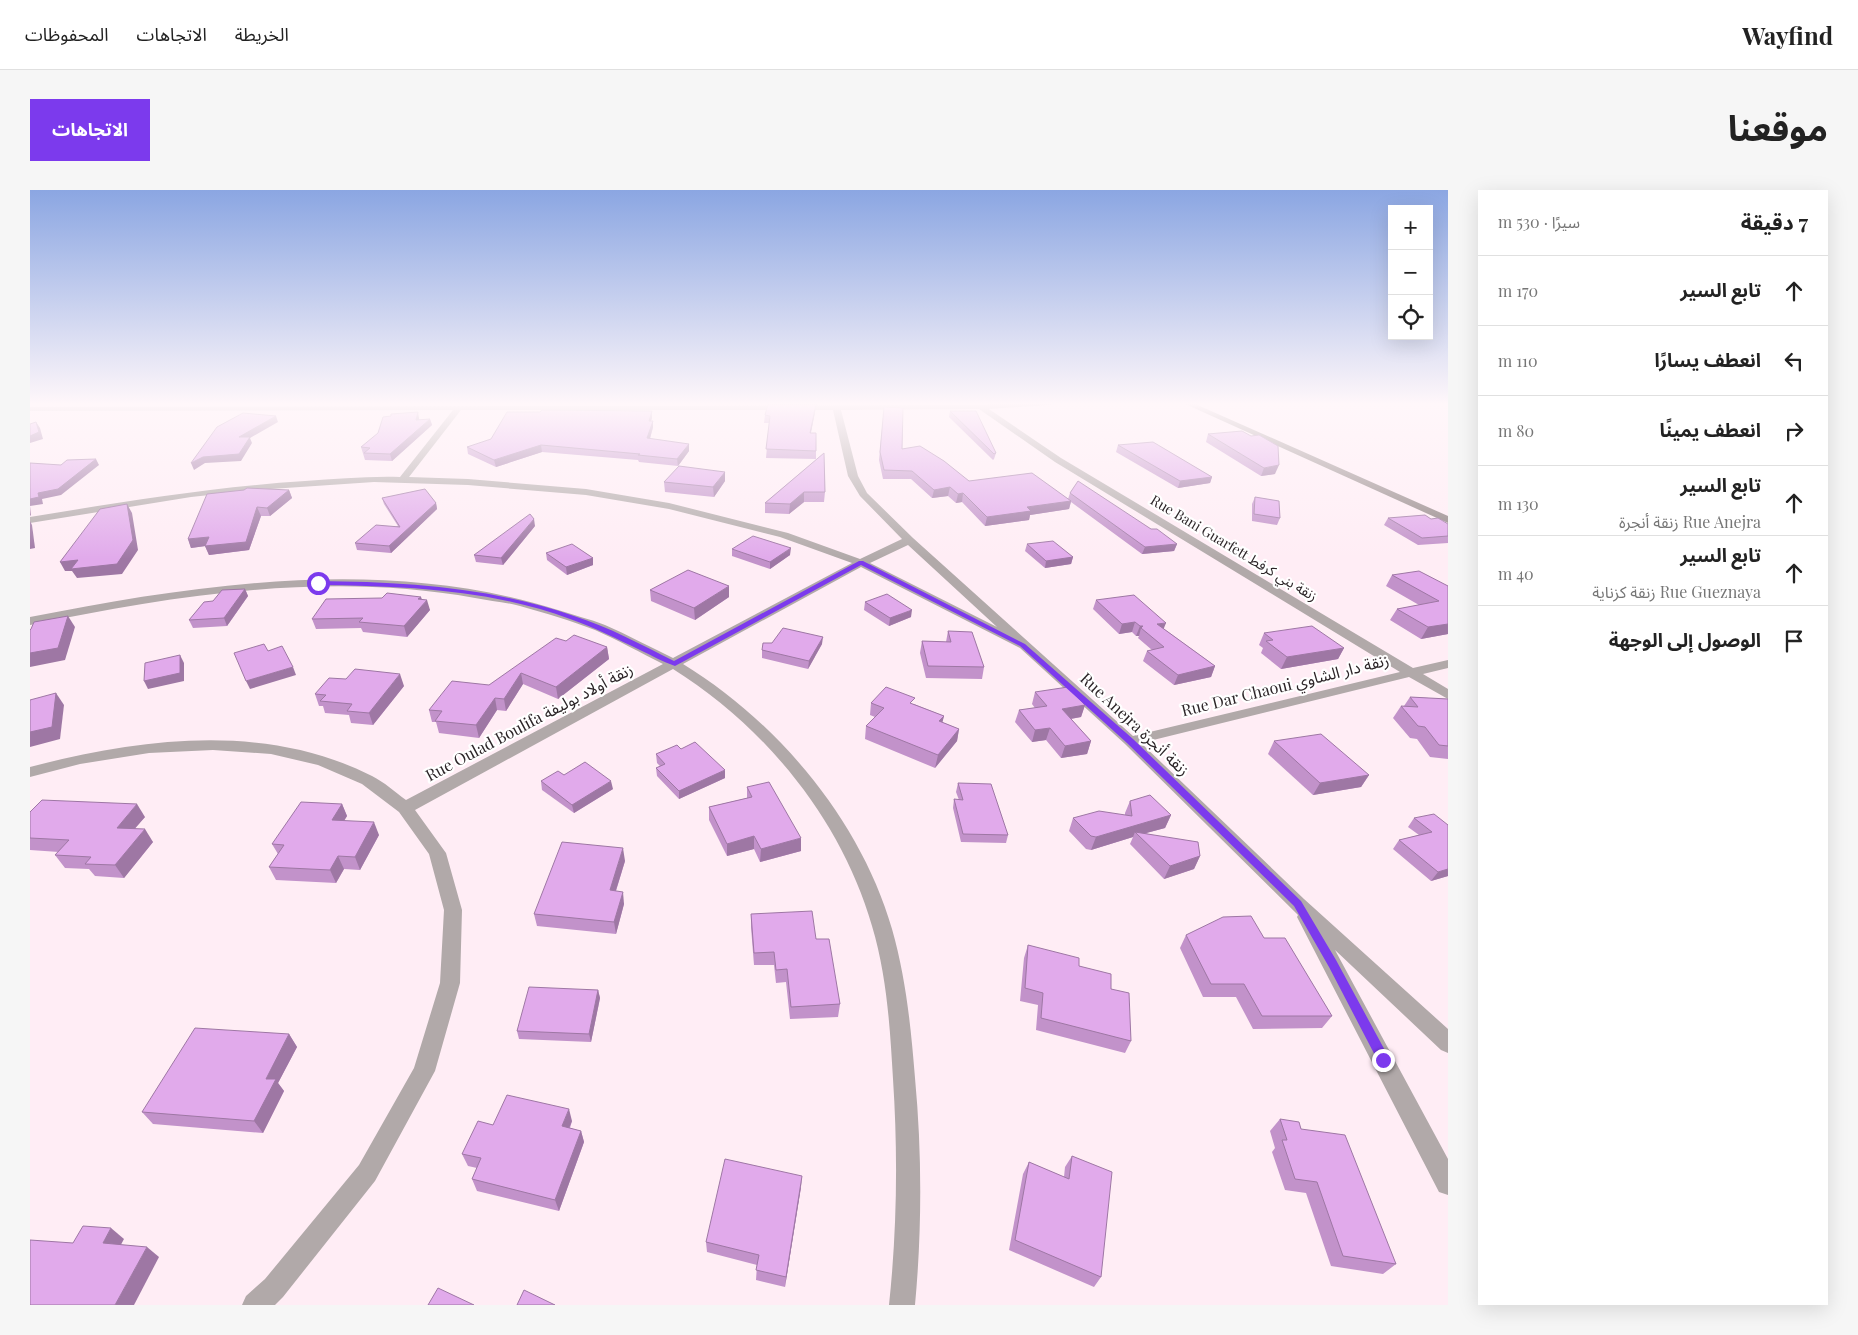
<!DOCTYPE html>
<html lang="ar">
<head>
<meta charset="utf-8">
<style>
	body { margin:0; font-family:"Playfair Display","Noto Sans Arabic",serif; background:#f6f6f6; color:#222; direction:rtl }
	.controls { position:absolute; right:15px; top:15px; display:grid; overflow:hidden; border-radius:0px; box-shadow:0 5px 20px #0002 }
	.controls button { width:45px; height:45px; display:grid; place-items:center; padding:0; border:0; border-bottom:1px solid #e0e0e0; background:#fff; color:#222; font:25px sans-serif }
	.stop { position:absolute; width:15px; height:15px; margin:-11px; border:4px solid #7c3aed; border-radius:50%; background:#fff }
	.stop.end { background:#7c3aed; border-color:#fff; box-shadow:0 1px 5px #0008 }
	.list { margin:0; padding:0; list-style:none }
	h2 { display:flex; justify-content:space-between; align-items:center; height:65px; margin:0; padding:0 20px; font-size:21px }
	h2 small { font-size:16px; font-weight:400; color:#767676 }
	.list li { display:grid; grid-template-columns:32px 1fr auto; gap:15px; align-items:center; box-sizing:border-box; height:70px; padding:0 20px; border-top:1px solid #e0e0e0 }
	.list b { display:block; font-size:19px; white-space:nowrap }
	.list p { margin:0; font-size:16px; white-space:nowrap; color:#767676 }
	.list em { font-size:16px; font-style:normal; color:#767676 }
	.icon { flex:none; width:28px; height:28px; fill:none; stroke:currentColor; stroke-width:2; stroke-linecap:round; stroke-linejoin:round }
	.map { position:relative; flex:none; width:1418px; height:1115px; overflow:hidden; direction:ltr; border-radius:0px }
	header { display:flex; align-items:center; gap:30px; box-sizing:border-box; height:70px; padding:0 25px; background:#fff; border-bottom:1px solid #e0e0e0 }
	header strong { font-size:24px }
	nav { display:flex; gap:28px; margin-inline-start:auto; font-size:18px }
	.intro { display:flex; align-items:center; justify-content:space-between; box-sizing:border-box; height:120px; padding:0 30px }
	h1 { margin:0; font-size:35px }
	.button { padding:12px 22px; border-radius:0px; background:#7c3aed; color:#fff; font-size:18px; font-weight:700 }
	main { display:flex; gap:30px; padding:0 30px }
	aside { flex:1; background:#fff; border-radius:0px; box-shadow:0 5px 20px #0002 }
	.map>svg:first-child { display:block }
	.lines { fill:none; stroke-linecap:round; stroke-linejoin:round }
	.street { fill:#b1a9a9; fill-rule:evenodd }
	.secondary { fill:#918585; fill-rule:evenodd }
	.wall { fill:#c292ca }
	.shaded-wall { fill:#9e77a4 }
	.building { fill:#e1aaeb; stroke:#9e77a4 }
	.route { fill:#7c3aed }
	.labels { text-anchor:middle; stroke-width:4.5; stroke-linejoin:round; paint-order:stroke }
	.far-street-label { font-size:14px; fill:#2c2528; stroke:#fff }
	.street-label { font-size:16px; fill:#2c2528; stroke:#fff }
</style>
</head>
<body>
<header>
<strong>Wayfind</strong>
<nav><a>الخريطة</a><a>الاتجاهات</a><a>المحفوظات</a></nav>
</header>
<div class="intro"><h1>موقعنا</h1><a class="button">الاتجاهات</a></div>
<main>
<aside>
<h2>7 دقيقة<small>سيرًا · 530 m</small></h2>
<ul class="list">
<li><svg class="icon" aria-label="ahead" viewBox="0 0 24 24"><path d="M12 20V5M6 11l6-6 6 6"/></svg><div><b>تابع السير</b></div><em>170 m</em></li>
<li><svg class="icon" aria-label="left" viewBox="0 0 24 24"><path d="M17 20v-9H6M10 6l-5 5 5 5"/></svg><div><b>انعطف يسارًا</b></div><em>110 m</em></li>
<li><svg class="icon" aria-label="right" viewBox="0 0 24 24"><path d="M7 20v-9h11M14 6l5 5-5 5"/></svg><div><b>انعطف يمينًا</b></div><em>80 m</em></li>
<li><svg class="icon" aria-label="ahead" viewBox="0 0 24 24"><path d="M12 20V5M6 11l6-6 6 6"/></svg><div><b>تابع السير</b><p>Rue Anejra زنقة أنجرة</p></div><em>130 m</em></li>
<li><svg class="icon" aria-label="ahead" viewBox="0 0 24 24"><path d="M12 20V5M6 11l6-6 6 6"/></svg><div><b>تابع السير</b><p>Rue Gueznaya زنقة كزناية</p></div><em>40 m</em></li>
<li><svg class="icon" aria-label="arrive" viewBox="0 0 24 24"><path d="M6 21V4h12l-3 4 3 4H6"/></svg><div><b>الوصول إلى الوجهة</b></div></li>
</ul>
</aside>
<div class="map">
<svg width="1418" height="1115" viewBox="0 0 1418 1115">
	<rect width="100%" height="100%" fill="#ffedf5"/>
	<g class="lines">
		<path class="street" d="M980,213H1024L1020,215L959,219L1031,268L1383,478L1418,470V478L1393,484L1418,499V509L1379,487L1111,553L1274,709L1418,839V863L1411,860L1305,760L1418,969V1005L1409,1002L1267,727L1268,725L1095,554L990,458L831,377L653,474C748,532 831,631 862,739C876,788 881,838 885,888C892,963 892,1040 885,1115H859C867,1040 868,964 863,889C860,838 857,786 842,736C812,631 736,537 643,479L385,620L416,663L432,720L430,793L405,881L345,991L253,1107L245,1115H212L216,1106L235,1089L329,975L384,878L410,793L414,720L399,664L369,622L332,594L288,575L241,564L183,560L119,563L50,574L0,587V577C111,548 236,532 342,586C354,592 365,602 376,610L633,474C611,463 588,450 565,440C542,431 515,423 490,416C475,412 460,411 445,408C297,381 146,405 0,435V427C173,393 356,366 528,420C543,425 560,429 575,435C598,445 620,457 643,468L822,373L750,347L639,319L556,305L438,295L344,292L226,300L161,307L0,333V327C92,312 182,297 275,291C307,289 338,286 370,287L423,220L0,221V217L951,215ZM949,219L1025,272L1370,482L1103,546L883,348L837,303L828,286L811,220ZM431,220H803L818,286L830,306L872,349L830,369L758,343L639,313L556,299L438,289L379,287ZM878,355L967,437L840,373Z"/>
		<polygon class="secondary" points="1153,213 1163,213 1418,326 1418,333"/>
	</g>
	<g class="wall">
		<polygon points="741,213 787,213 741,214"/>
		<polygon points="786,214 785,222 781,243 786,261 786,269 736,268 739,233 734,233 735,225"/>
		<polygon points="854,217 872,259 939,291 1038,309 1040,303 1121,339 1147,354 1144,361 1112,364 1041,312 1039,319 1000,325 999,330 955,336 932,312 926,313 918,306 902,308 881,289 853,289 849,270"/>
		<polygon points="920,221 966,263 964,269 963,270 919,227"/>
		<polygon points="389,228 389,230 400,229 402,235 362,271 335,270 331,257"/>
		<polygon points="622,228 621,231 623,231 623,237 620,249 659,261 648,276 609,272 608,270 512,262 466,277 438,264 437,257"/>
		<polygon points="1178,244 1245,284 1231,286 1176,252"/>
		<polygon points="1088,255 1182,287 1180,293 1148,298 1086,262"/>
		<polygon points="794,263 795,302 794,312 774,312 759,324 735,323 735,313"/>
		<polygon points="695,291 684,307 635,302 634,292"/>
		<polygon points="259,300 262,308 240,326 231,326 219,360 179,365 175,356 161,358 158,349"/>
		<polygon points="1225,307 1250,328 1247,335 1222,331 1222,314"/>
		<polygon points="352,308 406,313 407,319 361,363 327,360 325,353 368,336 354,314"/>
		<polygon points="1358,328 1401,329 1418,334 1418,353 1388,355 1354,335"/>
		<polygon points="505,336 473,375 446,372 444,365"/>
		<polygon points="997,354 1043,367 1041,374 1015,378 995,361"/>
		<polygon points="702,359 760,365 740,379 702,366"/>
		<polygon points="516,363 563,368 563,375 537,385 517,370"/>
		<polygon points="1362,385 1418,396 1418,444 1391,449 1360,430 1367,419 1389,415 1356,396"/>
		<polygon points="215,399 218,406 197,436 163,438 159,430 183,411"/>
		<polygon points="620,400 699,407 665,430 621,411"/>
		<polygon points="391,407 392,410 400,420 377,447 333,442 331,438 286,439 282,429 352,408"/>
		<polygon points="1066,410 1134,439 1185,476 1181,487 1144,495 1113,471 1117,461 1122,460 1108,448 1109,446 1106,446 1102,442 1089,444 1063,419"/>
		<polygon points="835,412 881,427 859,436 834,420"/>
		<polygon points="918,441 954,477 952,489 896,488 890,463 892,451 916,452"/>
		<polygon points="1234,443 1314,458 1308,469 1251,479 1231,463 1233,458 1229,455"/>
		<polygon points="536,451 577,457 579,469 528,509 493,494 476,521 467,520 449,548 409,543 406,532 402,532 399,520 459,495"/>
		<polygon points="792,454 778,479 732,468 732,460"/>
		<polygon points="374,496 343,535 321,533 319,525 295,523 293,516 289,516 285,504"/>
		<polygon points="1005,502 1055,515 1051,527 1041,529 1061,551 1057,564 1031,568 1016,550 1002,552 985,532 989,520 1005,518 1002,514"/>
		<polygon points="1380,507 1418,509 1418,569 1400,567 1387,549 1380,548 1363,528 1371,516 1374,516"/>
		<polygon points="841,513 884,514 914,526 912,532 929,539 927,551 905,578 835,549 836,536 845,527 840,525"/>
		<polygon points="1244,551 1339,585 1331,597 1283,605 1238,564"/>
		<polygon points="651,559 695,588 649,609 627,586 626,578 630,576 627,573 626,564"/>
		<polygon points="511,591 583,599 544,623 512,600"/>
		<polygon points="928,593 978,645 976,653 931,652 923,618 924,609 929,610 926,602"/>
		<polygon points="717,597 771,661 730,672 724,659 697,666 679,630 679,617 717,608"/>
		<polygon points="1100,611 1141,625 1135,638 1116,643 1170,666 1164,679 1134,689 1100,654 1103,647 1061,660 1056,659 1039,641 1043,628 1095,625 1095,623"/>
		<polygon points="312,614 317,626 314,630 349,645 330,680 314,679 306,693 246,690 239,677 248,664 242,654"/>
		<polygon points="0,622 115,627 105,638 123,652 94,688 65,686 59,679 35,678 25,665 29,662 0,660"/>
		<polygon points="1384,628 1418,635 1418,686 1401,691 1363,659 1369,650 1389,645 1378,637"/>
		<polygon points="595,671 586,701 594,714 586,744 507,736 504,724"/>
		<polygon points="721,724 786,749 810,814 808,827 760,829 756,792 746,793 744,775 724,775 721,737"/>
		<polygon points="1156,745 1234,748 1302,826 1292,838 1223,839 1206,807 1173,807 1150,758"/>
		<polygon points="998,755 1049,776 1081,799 1101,851 1095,863 1006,840 1008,815 990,811 994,768"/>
		<polygon points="568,800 570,808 561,852 489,849 487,841"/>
		<polygon points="259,844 267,857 248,893 254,901 233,943 123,934 112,922"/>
		<polygon points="1250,929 1271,939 1366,1074 1353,1084 1301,1076 1276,1003 1255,1000 1242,962 1245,958 1240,941"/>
		<polygon points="542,931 540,938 551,941 554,952 529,1021 447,1001 442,989 447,978 438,976 432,964 463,935"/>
		<polygon points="1042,966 1071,1087 1064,1097 979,1060 993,984 999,972 1034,987 1035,977"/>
		<polygon points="771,997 755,1097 726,1090 727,1075 677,1062 676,1052"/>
	</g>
	<g class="shaded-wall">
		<polygon points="786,214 785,222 779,251 780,243"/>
		<polygon points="622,221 622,228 619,237 619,231"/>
		<polygon points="388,222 389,228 387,236 386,230"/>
		<polygon points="246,226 248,232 220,248 222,253 211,271 175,273 164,280 161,273"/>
		<polygon points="400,229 402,235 362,271 360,264"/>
		<polygon points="623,231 623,237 618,255 617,248"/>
		<polygon points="6,232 10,238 13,249 0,253 0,246"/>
		<polygon points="659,254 659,261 648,276 647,269"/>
		<polygon points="511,255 512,262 466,277 464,270"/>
		<polygon points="66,269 69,275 31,305 12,309 13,314 0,316 1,325 0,326 0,309 8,303"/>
		<polygon points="1249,275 1245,284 1231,286 1234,278"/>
		<polygon points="695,282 695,291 684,307 683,297"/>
		<polygon points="1182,287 1180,293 1148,298 1150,291"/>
		<polygon points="920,297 918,306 902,308 904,300"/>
		<polygon points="259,300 262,308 240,326 237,318"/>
		<polygon points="774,302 774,312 759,324 760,314"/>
		<polygon points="933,303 932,312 926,313 928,304"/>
		<polygon points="1041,311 1039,319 1000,325 999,330 955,336 957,327 997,317"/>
		<polygon points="406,313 407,319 361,363 359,356"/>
		<polygon points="97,314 102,323 108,360 92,384 47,388 42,381 35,381 30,372"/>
		<polygon points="227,317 231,326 219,360 179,365 175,356"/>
		<polygon points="504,329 505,336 473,375 471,368"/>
		<polygon points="0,331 2,335 5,358 0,359"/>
		<polygon points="179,347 183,355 161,358 158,349"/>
		<polygon points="1147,354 1144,361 1112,364 1115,357"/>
		<polygon points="761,358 760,365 740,379 740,372"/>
		<polygon points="1043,367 1041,374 1015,378 1016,371"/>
		<polygon points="563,368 563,375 537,385 536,377"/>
		<polygon points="699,396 699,407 665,430 664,418"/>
		<polygon points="215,399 218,406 197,436 194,428"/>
		<polygon points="391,407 393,415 397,410 400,420 377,447 374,436 388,409"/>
		<polygon points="882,420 881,427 859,436 860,428"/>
		<polygon points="38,426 45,437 35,470 0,477 0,463"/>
		<polygon points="1105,432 1102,442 1089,444 1092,434"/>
		<polygon points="1136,433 1132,443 1127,434"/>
		<polygon points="1418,434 1418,444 1391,449 1398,437"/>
		<polygon points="1110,436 1113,436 1111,438 1109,446 1106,446"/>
		<polygon points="793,447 792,454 778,479 779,471"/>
		<polygon points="577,457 579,469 528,509 526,497"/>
		<polygon points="1314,458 1308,469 1251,479 1257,467"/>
		<polygon points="150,465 154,473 154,491 118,499 114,491"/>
		<polygon points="1185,476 1181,487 1144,495 1148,485"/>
		<polygon points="263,477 266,485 220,499 216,491"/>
		<polygon points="491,483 493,494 476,521 474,509"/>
		<polygon points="370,484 374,496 343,535 339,523"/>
		<polygon points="26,503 34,515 30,549 0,557 0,542"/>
		<polygon points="465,508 467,520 449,548 446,535"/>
		<polygon points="1055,515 1051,527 1028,531 1032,519"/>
		<polygon points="914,526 911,538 909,531"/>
		<polygon points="1020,538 1016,550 1002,552 1005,540"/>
		<polygon points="929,539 927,551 905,578 908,565"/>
		<polygon points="1061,551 1057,564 1031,568 1035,556"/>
		<polygon points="695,580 695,588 649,609 649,601"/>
		<polygon points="1339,585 1331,597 1283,605 1290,593"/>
		<polygon points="581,591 583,599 544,623 542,615"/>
		<polygon points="107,614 115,627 95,650 87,638"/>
		<polygon points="312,614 317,626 307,643 302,630"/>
		<polygon points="1141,625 1135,638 1109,645 1105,642 1103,647 1061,660 1066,647"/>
		<polygon points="344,632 349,645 330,680 325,667"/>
		<polygon points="115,639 123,652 94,688 85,675"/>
		<polygon points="724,646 724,659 697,666 697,654"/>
		<polygon points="771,648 771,661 730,672 731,659"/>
		<polygon points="593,658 595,671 582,713 580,700"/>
		<polygon points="308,666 314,679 306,693 300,680"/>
		<polygon points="1170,666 1164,679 1134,689 1140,676"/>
		<polygon points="1418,679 1418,686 1401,691 1408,682"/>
		<polygon points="593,702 594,714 586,744 584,732"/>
		<polygon points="568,800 570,808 561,852 559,844"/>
		<polygon points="259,844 267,857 248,893 254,901 233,943 224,931 236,889"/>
		<polygon points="539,919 542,931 535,948 532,936"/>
		<polygon points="551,941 554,952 529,1021 525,1010"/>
		<polygon points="772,986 771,997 755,1097 756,1087"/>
		<polygon points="81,1038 94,1049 86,1064 73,1053"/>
		<polygon points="117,1057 129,1067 104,1115 85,1115"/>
	</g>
	<g class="building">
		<polygon points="738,214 786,214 780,243 786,243 786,261 736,259 740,226 735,225"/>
		<polygon points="854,217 873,218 872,259 890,256 914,271 939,291 1002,283 1041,311 997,317 1001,321 957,327 933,303 928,304 920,297 904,300 882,281 854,280 850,262"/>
		<polygon points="512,220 622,221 619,231 623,231 617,248 659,254 647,269 608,265 610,264 511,255 464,270 437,257 461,249 477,222 510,222"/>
		<polygon points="920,221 946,221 966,263 964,264"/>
		<polygon points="388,222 386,230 400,229 360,264 334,263 340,258 331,257 348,243 353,227 361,226 361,224"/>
		<polygon points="213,223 246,226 209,247 220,247 209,264 173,267 161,273 187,237"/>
		<polygon points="6,232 9,242 0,246 0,234"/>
		<polygon points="1212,241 1221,246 1229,245 1248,256 1249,275 1234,278 1178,244"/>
		<polygon points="1123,252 1182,287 1150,291 1088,255"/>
		<polygon points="794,263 795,302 774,302 760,314 735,313"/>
		<polygon points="66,269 28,299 8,303 9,307 0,309 0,273 31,275 37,270"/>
		<polygon points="649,276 695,282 683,297 634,292"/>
		<polygon points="1048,291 1121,339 1127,339 1147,354 1115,357 1040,303"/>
		<polygon points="217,298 259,300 237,318 227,317 216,352 175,356 179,347 158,349 177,304 214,300"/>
		<polygon points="395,299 406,313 359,356 325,353 346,335 370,337 352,308"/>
		<polygon points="1225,307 1249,311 1250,328 1224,324"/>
		<polygon points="97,314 103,350 87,374 41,379 48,370 30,372 70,319"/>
		<polygon points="500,324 504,329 471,368 444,365"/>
		<polygon points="1395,325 1401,329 1408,328 1418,334 1418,346 1392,348 1358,328"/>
		<polygon points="723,346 761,358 740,372 702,359"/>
		<polygon points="1023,351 1043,367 1016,371 997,354"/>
		<polygon points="542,354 563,368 536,377 516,363"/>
		<polygon points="658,380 699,396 664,418 620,400"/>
		<polygon points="1389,381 1418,396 1418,434 1398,437 1367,419 1409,411 1362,385"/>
		<polygon points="215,399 194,428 159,430 174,412 183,411 192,400"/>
		<polygon points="357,403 391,407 388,409 397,410 374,436 329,432 333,428 282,429 296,409 352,408"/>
		<polygon points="857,404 882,420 860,428 835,412"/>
		<polygon points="1104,405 1136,433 1127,434 1185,476 1148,485 1117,461 1134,457 1111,438 1113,436 1110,436 1105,432 1092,434 1066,410"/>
		<polygon points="38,426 28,458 0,463 0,440 1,439 4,432"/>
		<polygon points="1282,436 1314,458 1257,467 1236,451 1243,450 1234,443"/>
		<polygon points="753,438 793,447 779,471 732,460 733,453 742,453"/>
		<polygon points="918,441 942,442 954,477 898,476 892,451 921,452"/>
		<polygon points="544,445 577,457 526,497 491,483 474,509 465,508 446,535 405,531 412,521 399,520 422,491 459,495 526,448 536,451"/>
		<polygon points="234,454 238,461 252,456 263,477 216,491 204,463"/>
		<polygon points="150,465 150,483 114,491 115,473"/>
		<polygon points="325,479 370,484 339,523 317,521 322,514 290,511 296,505 285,504 299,488 316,489"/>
		<polygon points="856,497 885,508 880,513 914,526 909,531 929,539 908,565 836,536 854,518 841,513"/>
		<polygon points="1038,497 1055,515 1032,519 1061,551 1035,556 1020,538 1005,540 989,520 1017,516 1005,502"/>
		<polygon points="26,503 22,537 0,542 0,510"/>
		<polygon points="1380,507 1418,509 1418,556 1409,555 1395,537 1388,536 1371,516 1388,517"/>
		<polygon points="1291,544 1339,585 1290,593 1244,551"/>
		<polygon points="665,552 695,580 649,601 626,578 635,574 626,564 647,555 651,559"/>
		<polygon points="555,572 581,591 542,615 511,591 528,581 534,585"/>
		<polygon points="739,592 771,648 731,659 724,646 697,654 679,617 722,607 717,597"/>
		<polygon points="928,593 961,594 978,645 933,644 924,609 933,610"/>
		<polygon points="1120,605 1141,625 1066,647 1061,646 1043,628 1069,621 1102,626 1100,611"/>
		<polygon points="12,610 107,614 87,638 115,639 85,675 55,674 61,667 25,665 39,650 0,648 0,622"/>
		<polygon points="271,612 312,614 302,630 344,632 325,667 308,666 300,680 239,677 254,655 242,654"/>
		<polygon points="1404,624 1418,635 1418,679 1408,682 1369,650 1402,642 1384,628"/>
		<polygon points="1105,642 1168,652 1170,666 1140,676"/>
		<polygon points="532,652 593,658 580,700 593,702 584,732 504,724"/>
		<polygon points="782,721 786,749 799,749 810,814 761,817 757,779 746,780 744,762 724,763 721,724"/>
		<polygon points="1221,726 1234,748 1255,748 1302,826 1232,826 1214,794 1181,794 1156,745 1193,727"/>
		<polygon points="998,755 1049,768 1049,776 1081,784 1081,799 1099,803 1101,851 1011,828 1013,803 995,798"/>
		<polygon points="499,797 568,800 559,844 487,841"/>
		<polygon points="165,838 259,844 236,889 246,889 224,931 112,922"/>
		<polygon points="477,905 539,919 532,936 551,941 525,1010 442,989 451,968 432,964 448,931 463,935"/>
		<polygon points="1250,929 1269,932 1271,939 1315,945 1366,1074 1313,1066 1287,992 1265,989 1252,950 1257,950"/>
		<polygon points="1042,966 1082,982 1071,1087 985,1050 999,972 1039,989"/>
		<polygon points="695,969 772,986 756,1087 726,1080 729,1065 676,1052"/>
		<polygon points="53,1036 81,1038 73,1053 117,1057 85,1115 0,1115 0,1050 43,1053"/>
		<polygon points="408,1098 444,1115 398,1115"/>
		<polygon points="494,1100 525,1115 487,1115"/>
	</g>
	<linearGradient id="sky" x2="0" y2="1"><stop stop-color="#8ba6e2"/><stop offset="0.58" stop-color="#fff7fa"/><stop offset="1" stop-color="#fff7fa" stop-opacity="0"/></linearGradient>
	<rect width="1418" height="369" fill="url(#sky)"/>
	<path class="route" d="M829,371H833L995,454L1103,549L1271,711L1306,770L1358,866L1359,870L1358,873L1353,875L1349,873L1299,777L1264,716L1097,553L990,456L831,375L645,476C633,472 621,465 610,460C587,449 564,437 540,429C459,399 374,396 288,395L285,393L288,391C376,392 461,397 544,426C579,437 612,455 644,471Z"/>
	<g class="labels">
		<g class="far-street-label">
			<text transform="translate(1204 358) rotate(31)" y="5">Rue Bani Guarfett زنقة بني كرفط</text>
		</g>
		<g class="street-label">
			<text transform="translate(1255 495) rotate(-14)" y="6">Rue Dar Chaoui زنقة دار الشاوي</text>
			<text transform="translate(499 532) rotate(-28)" y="6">Rue Oulad Boulifa زنقة أولاد بوليفة</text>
			<text transform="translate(1105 534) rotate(43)" y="6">Rue Anejra زنقة أنجرة</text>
		</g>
	</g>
</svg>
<div class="controls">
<button>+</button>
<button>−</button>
<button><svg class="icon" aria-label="locate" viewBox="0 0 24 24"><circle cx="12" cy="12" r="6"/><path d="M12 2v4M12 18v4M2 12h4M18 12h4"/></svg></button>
</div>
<div class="stop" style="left:288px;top:393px"></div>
<div class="stop end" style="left:1353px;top:870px"></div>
</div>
</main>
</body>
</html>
